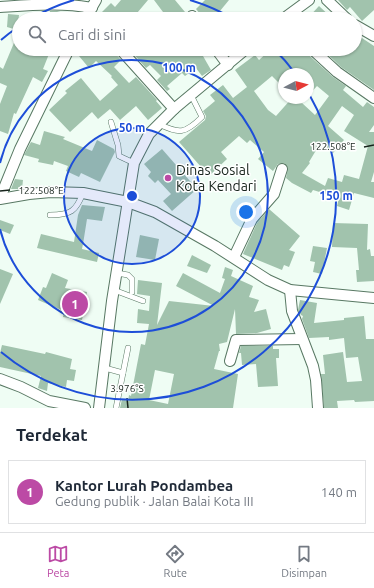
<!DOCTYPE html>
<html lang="id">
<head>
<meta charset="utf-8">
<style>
	body { margin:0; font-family:Ubuntu,sans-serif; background:#f2f2f3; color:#1f2937 }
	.compass { position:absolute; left:278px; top:68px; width:36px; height:36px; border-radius:50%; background:#fff; box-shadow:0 1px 3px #0004; rotate:83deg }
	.you { position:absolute; left:246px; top:212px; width:14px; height:14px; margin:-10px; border:3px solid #fff; border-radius:50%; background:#1a73e8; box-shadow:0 0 0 6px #1a73e833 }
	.badge { display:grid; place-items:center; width:26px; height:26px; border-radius:50%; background:#bc4aa5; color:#fff; font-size:13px; font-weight:700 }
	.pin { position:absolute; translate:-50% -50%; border:2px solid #fff; box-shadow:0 1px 4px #0006 }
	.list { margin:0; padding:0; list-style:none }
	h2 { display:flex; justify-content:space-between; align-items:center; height:52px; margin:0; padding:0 16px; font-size:17px }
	h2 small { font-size:13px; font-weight:400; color:#747a83 }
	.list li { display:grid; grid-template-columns:26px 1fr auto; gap:12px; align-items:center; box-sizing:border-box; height:64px; margin:0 8px 8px; padding:0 8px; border:1px solid #e0e1e3; border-radius:0px }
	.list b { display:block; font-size:15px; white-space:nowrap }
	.list p { margin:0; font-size:13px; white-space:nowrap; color:#747a83 }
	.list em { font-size:13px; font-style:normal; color:#747a83 }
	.icon { flex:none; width:22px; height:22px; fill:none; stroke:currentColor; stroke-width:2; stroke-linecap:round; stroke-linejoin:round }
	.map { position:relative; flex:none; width:374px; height:408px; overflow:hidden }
	.search { position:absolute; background:#fff; box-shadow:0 1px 3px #0004; left:12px; right:12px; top:12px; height:44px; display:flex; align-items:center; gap:10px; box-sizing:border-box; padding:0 14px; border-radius:22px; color:#747a83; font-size:15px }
	.sheet { height:124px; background:#fff }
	nav { display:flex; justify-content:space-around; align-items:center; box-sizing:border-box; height:56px; border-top:1px solid #e0e1e3; background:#fff; font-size:11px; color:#747a83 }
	nav a { display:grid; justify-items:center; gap:2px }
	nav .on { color:#bc4aa5 }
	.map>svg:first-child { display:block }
	.building { fill:#a1c3ad; fill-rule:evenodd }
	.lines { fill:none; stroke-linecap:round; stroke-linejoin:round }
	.lane-casing { stroke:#587863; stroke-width:6 }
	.street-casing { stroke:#587863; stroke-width:12 }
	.lane { stroke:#fff; stroke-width:5 }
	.street { stroke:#fff; stroke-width:10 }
	.ticks { fill:none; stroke:#17241c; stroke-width:1.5 }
	.ring { fill:none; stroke:#1d4ed8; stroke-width:2 }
	.poi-dot { fill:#bc4aa5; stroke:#fff; stroke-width:1.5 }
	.labels { text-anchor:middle; stroke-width:3; stroke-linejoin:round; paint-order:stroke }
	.poi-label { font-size:14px; fill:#17241c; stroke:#fff; text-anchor:start }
	.ticks-label { font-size:10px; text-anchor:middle; fill:#17241c; stroke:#fff; stroke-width:3; stroke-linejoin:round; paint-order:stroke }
	.centre { fill:#1d4ed8; stroke:#fff; stroke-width:2 }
	.ring-label { font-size:12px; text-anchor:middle; font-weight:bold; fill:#1d4ed8; stroke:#fff; stroke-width:3; stroke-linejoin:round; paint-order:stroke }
</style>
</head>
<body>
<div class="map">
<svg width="374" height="408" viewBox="0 0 374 408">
	<rect width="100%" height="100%" fill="#effdf4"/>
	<g class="building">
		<polygon points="121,0 148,0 132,19 95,19 111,3 115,7"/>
		<polygon points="154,0 175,0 185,12 176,19 155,19 163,12"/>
		<polygon points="205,0 229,0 220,11 207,19 204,19 196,9"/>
		<polygon points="338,0 374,0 374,10 362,21 350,7 347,10"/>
		<polygon points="319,6 333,19 307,19"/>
		<polygon points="50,11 57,11 78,17 77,19 49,19"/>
		<polygon points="8,14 19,15 17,30 7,27"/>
		<polygon points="19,31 19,49 51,49 43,69 48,71 42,82 33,77 16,114 14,113 8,134 0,131 0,104 7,86 0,83 0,67 3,69"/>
		<polygon points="359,36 374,46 374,90 341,67 322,49 355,49 355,42"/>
		<polygon points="87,49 114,49 115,53 121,60 114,67 129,83 136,77 157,100 156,101 162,108 148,120 136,106 120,120 110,109 98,119 92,112 70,132 49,110 67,93 65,91 81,78 100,101 118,85 111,77 112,76 96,61 89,68 79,56"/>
		<polygon points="129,49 199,49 211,70 202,76 196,68 185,76 182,73 167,86 170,89 167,91 157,80 161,76 150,65 146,68"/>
		<path d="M271,49H302L333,77L346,86L343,90L363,107L367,102L374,107V125L369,132H374V172L371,182H374V198L354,193L349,210L337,206L339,198L313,190L311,193L292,183L286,178L288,168L284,163L278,164L273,171L258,159L264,152L250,140L247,143L239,136L221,152L227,159L209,176L179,142L205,120L206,116L203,111L215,101L210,95L223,85L233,98L247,87L235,70L255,55L259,60ZM284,74H308V96L317,86L329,96L315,115L302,103L306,98H292L276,116L268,110L254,91L272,76L284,88ZM342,106L354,115L344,131L368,146L359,179L344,175L342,182L328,178L325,186L302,173L310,163L309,162L321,142L333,153L344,140L328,126Z"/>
		<polygon points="44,131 65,137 63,139 92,151 97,140 114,149 115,152 100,182 81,173 79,177 66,171 68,166 54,161 53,165 38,162 39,159 24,155 31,142 40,145"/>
		<polygon points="162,149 197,189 172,211 163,201 171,194 158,180 155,183 148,176 151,172 144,164"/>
		<polygon points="15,179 23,180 22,189 11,189"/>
		<polygon points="82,205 105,207 102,221 87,219 83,244 82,249 99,253 97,262 37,248 41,234 74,242 78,215"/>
		<polygon points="269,209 300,236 289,250 295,252 289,267 284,265 282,270 243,254 257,223"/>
		<polygon points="0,220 14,225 10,234 0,230"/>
		<polygon points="333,223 368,224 367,250 370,249 371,256 374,256 374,281 357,282 356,270 359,270 357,248 332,247"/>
		<polygon points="140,235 159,239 155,260 136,257"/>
		<polygon points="313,246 327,248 322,274 313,272 315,262 310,261"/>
		<polygon points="192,255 211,265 207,273 187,266"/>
		<path d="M225,267L233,270L231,276L253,286L249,297L259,300L254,312L266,309L271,329L257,333L236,334L235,309L227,342L219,344L220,351H219L214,369L238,374L233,408H120L122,399L128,401L129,395L131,396L141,344L145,345L149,324L137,323L138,309L149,311L150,296L137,294L138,280L162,283L157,325L169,301L214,306L176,286L183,273L220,293L225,279L222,278ZM155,370L174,374L168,404L149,400Z"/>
		<polygon points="0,269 13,274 0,304"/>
		<polygon points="52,273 68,280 65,288 87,292 82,320 63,317 64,311 38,300 43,287 46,288"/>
		<polygon points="300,300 317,303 314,323 344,320 344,318 364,316 366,339 374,339 374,401 355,402 354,400 337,401 338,408 324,408 321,374 325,374 323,355 343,352 347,382 362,381 358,357 346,358 344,338 329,340 329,337 309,338 302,319 303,316 301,315 298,310"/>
		<polygon points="2,345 45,354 46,352 72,359 70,369 76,370 74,381 67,380 66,387 48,383 47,391 38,388 41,376 0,367 0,353"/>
		<polygon points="241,346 273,346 273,349 279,349 279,358 276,358 278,386 258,387 256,364 242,365 241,353 239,353"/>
	</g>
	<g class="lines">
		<g class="lane-casing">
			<g id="lane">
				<polyline points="111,122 118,145 119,156 134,163"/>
				<path d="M159,124C179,134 185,134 202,117L191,95"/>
				<path d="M50,215C71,215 76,211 83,193"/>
				<polyline points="117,273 128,275 132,279 132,292"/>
				<polyline points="114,290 143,301"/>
				<polyline points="105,368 123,373 128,348"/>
				<polyline points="116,408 123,373"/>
			</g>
		</g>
		<g class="street-casing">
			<g id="street">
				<polyline points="327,0 347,19"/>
				<path d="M0,7C30,5 62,2 92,8"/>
				<polyline points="192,16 194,19"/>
				<polyline points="85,19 96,0"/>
				<polyline points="283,19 309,0"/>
				<polyline points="355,25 374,36"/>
				<polyline points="120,49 174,109"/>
				<polyline points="216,49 228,65"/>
				<polyline points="312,49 337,72 374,98"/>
				<polyline points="0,198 20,149 69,49"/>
				<polyline points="0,199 29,194 51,192 83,193 128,202 155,212 215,246 268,280 290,290 374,298"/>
				<polyline points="234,257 252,219 274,194 282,169"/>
				<polyline points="290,290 292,311 313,366 316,380 318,408"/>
				<polyline points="230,361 236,340 302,339"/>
				<polyline points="0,379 21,387 49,401 85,408"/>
				<polyline points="99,408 112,301 134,163 149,134 174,109 246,49"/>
			</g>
		</g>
		<use href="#lane" class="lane"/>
		<use href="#street" class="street"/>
	</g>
	<path class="ticks" d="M364,147L374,145M0,191L10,190M127,398L128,408"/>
	<circle cx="132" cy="196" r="68" fill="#1d4ed8" fill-opacity=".12"/>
	<g class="ring">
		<circle cx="132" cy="196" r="68"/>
		<path d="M0 163A136 136 0 1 1 0 229"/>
		<path d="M1 40A204 204 0 0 1 18 27M32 18A204 204 0 0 1 74 0M190 0A204 204 0 0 1 232 18M274 49A204 204 0 0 1 295 73M309 94A204 204 0 0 1 1 352"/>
	</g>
	<circle class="poi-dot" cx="168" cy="178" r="4"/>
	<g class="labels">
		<g class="poi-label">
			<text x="176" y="175">Dinas Sosial<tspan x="176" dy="16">Kota Kendari</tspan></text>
		</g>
	</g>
	<g class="ticks-label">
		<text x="333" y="150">122.508°E</text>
		<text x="41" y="194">122.508°E</text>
		<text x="127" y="392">3.976°S</text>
	</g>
	<circle cx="132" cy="196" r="6" class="centre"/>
	<g class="ring-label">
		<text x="179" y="72">100 m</text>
		<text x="132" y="132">50 m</text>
		<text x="336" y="200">150 m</text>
	</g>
</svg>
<svg class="compass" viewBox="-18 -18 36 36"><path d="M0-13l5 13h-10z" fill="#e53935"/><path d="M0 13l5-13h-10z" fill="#747a83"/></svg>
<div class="you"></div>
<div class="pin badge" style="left:75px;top:304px">1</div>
<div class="search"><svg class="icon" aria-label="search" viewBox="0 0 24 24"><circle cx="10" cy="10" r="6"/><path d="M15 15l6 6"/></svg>Cari di sini</div>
</div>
<section class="sheet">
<h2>Terdekat<small></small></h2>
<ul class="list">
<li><span class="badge">1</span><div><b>Kantor Lurah Pondambea</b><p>Gedung publik · Jalan Balai Kota III</p></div><em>140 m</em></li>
</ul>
</section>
<nav>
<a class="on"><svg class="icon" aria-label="map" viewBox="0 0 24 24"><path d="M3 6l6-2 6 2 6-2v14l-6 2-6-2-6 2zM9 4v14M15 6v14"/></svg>Peta</a>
<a><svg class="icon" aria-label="directions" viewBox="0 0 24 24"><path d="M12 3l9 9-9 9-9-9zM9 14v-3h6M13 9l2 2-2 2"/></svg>Rute</a>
<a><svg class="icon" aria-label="saved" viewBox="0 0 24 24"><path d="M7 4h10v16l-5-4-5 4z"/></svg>Disimpan</a>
</nav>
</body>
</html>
